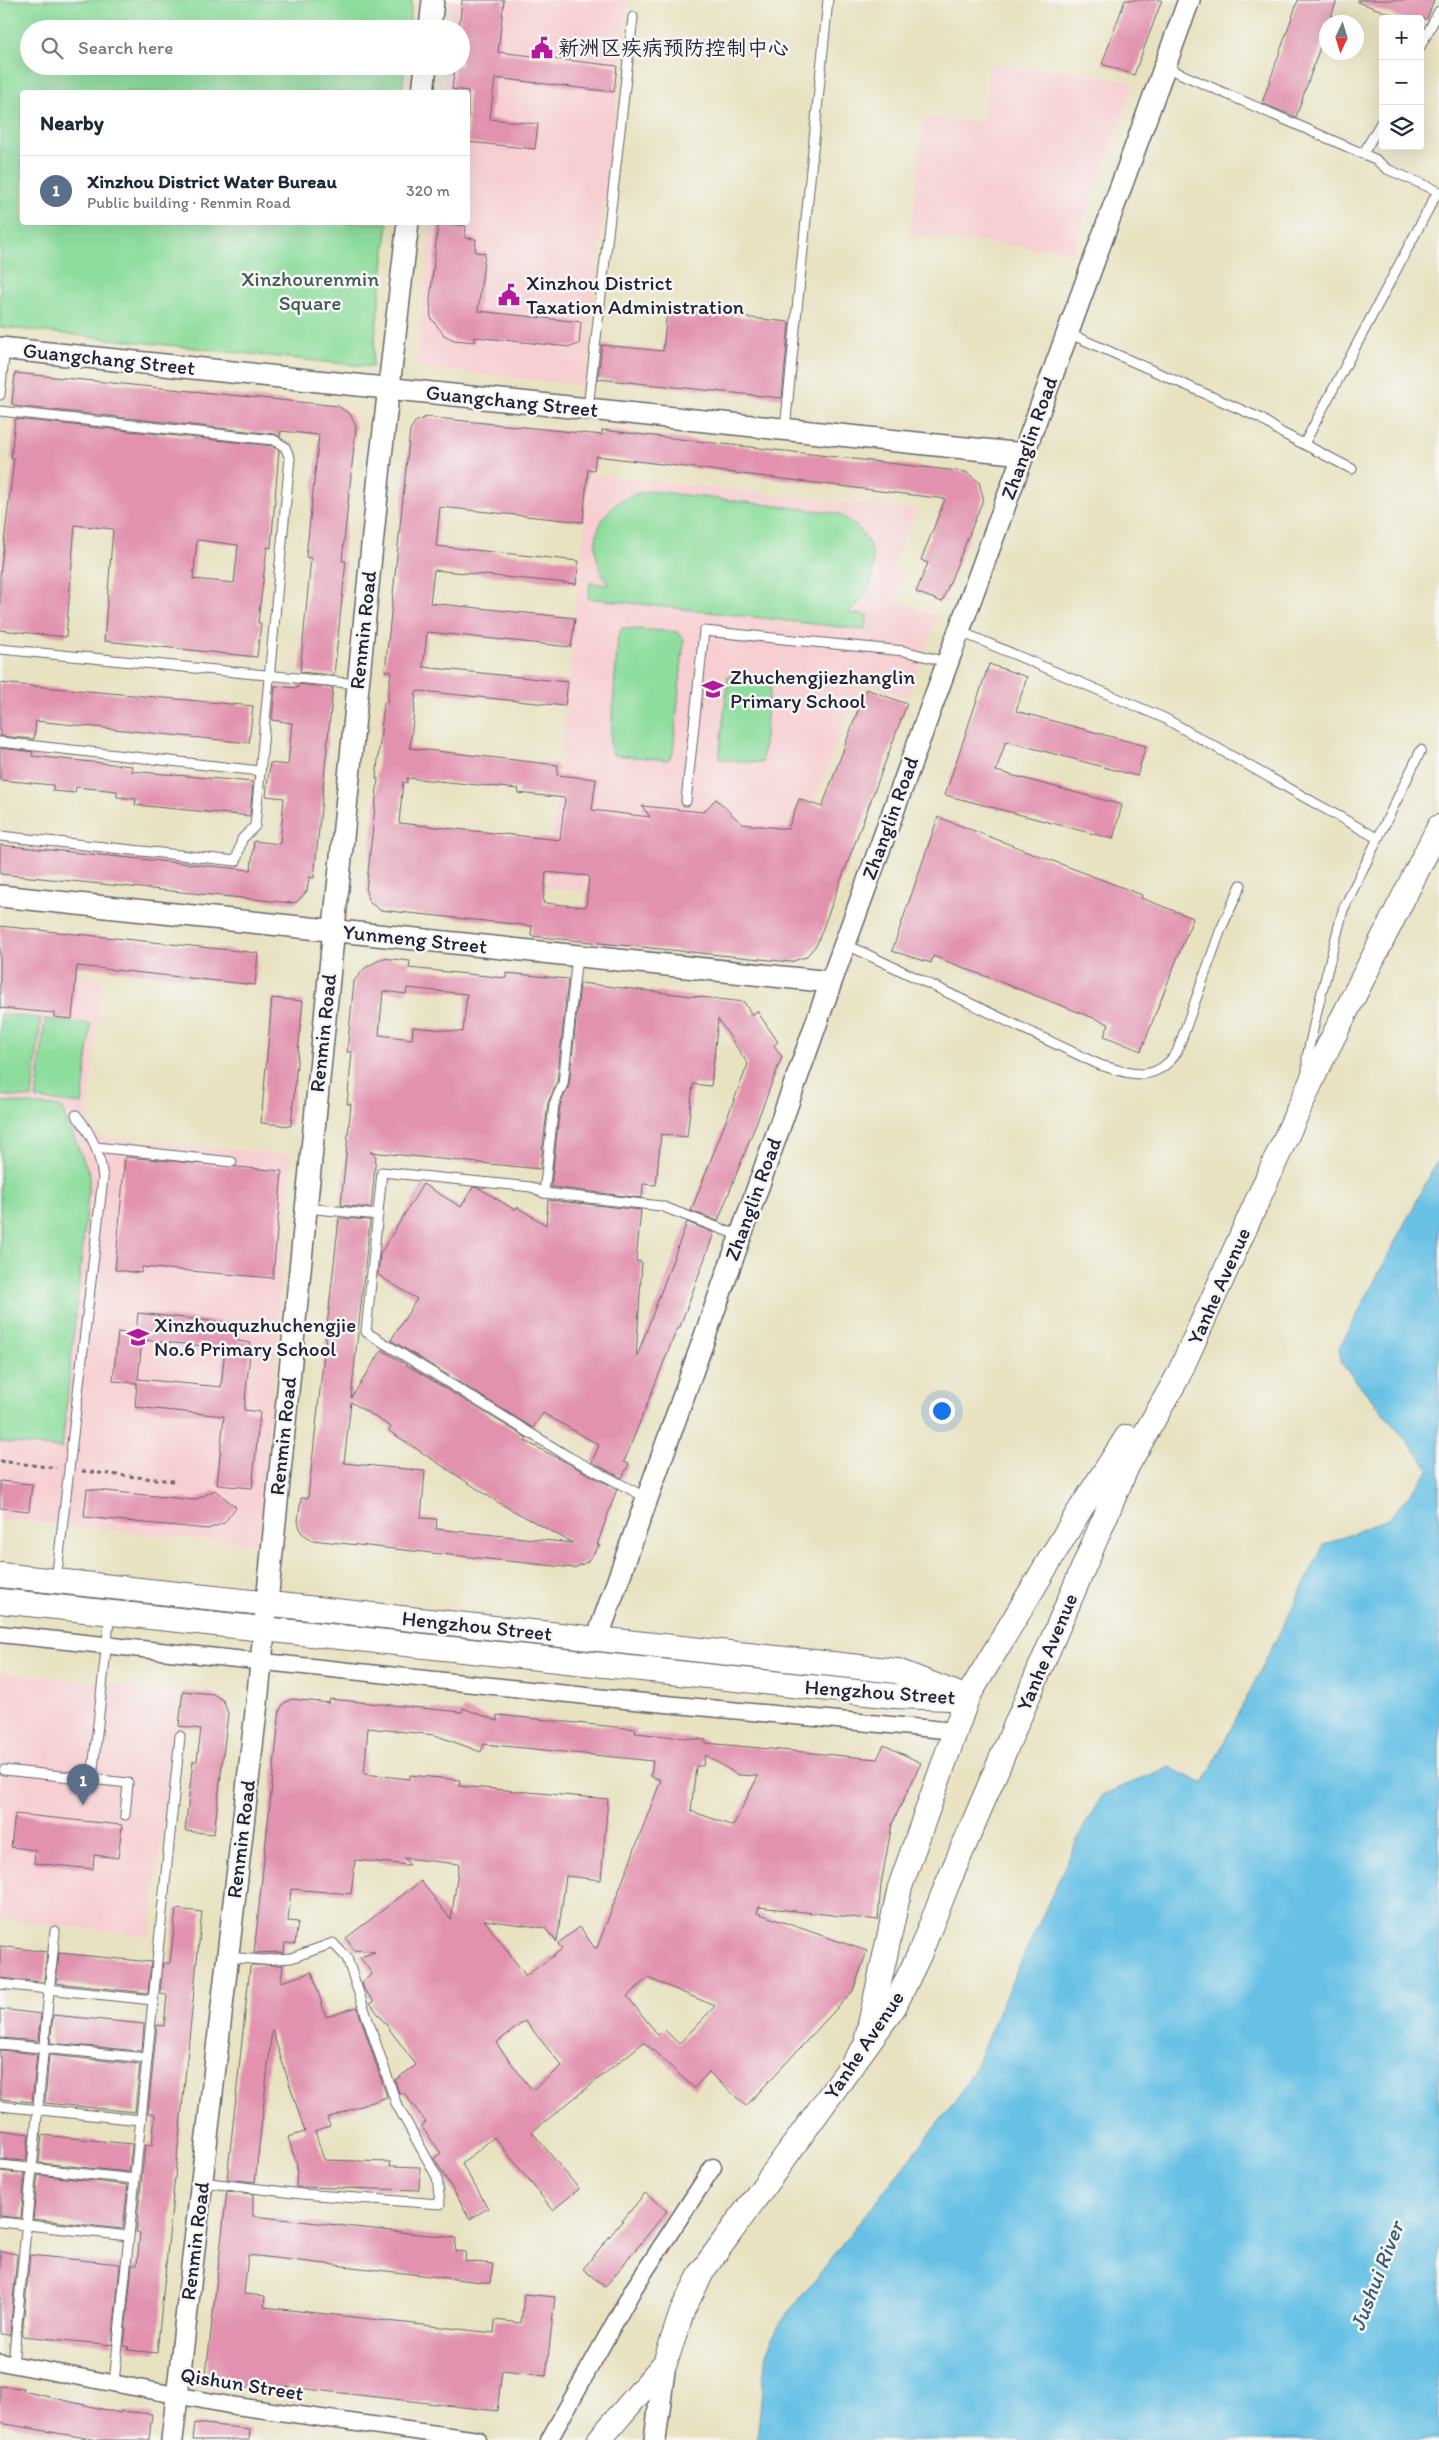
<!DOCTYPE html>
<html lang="en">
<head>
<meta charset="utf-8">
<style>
	body { margin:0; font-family:Itim,"LXGW WenKai TC",sans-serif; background:#f2f2f3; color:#1f2937 }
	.controls { position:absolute; right:15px; top:15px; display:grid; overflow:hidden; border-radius:5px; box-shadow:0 5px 20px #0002 }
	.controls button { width:45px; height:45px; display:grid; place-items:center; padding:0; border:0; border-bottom:1px solid #e0e1e3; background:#fff; color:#1f2937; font:25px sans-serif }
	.compass { position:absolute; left:1319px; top:15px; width:45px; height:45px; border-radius:50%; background:#fff; box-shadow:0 5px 20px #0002; rotate:184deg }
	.you { position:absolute; left:941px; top:1410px; width:18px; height:18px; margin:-12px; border:4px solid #fff; border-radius:50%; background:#1a73e8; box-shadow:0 0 0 8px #1a73e833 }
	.badge { display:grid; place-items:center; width:32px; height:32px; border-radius:50%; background:#b5179e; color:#fff; font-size:16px; font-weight:700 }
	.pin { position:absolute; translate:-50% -41px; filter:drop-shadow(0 1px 2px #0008) }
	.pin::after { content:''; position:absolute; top:26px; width:18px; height:15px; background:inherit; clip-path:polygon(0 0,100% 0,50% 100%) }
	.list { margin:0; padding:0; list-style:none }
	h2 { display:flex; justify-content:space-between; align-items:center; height:65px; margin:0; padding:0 20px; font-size:21px }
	h2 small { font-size:16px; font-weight:400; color:#747a83 }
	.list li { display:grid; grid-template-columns:32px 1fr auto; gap:15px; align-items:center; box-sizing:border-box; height:70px; padding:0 20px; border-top:1px solid #e0e1e3 }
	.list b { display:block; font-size:19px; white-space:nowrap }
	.list p { margin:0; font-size:16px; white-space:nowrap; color:#747a83 }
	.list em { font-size:16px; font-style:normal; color:#747a83 }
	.icon { flex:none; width:28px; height:28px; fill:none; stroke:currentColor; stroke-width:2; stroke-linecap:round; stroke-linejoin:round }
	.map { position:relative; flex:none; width:1439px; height:2440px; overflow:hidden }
	.search { position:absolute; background:#fff; box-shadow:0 5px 20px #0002; left:20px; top:20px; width:450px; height:55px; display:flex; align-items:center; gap:12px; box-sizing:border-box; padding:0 18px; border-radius:28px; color:#747a83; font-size:19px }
	.panel { position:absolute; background:#fff; box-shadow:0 5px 20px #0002; left:20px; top:90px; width:450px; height:135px; border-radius:5px }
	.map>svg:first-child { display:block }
	.built { fill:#f7cfd2 }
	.green { fill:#8ddd9d; stroke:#58806c }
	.water { fill:#68c1e5; stroke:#457290 }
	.building { fill:#e292af; fill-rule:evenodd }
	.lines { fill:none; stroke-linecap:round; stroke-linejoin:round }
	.service-casing { stroke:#67656a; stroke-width:11 }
	.minor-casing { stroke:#67656a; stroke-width:19 }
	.tertiary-casing { stroke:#67656a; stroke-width:24 }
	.secondary-casing { stroke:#67656a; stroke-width:26 }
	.path { stroke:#67656a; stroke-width:3; stroke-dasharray:4 4; stroke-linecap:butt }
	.service { stroke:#fff; stroke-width:9 }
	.minor { stroke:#fff; stroke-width:16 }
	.tertiary { stroke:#fff; stroke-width:21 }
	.secondary { stroke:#fff; stroke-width:24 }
	.labels { text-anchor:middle; stroke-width:5; stroke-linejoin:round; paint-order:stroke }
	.poi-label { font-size:21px; fill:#22223b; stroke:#f6f6f2; text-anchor:start }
	.park-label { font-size:21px; fill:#425a58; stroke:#f6f6f2 }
	.street-label { font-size:21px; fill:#22223b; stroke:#f6f6f2 }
	.water-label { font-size:22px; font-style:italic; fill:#3a5a76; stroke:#f6f6f2 }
</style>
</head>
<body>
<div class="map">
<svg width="1439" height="2440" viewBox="0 0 1439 2440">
	<rect width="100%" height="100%" fill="#f6f6f2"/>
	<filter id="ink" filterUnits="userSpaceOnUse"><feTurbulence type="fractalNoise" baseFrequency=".02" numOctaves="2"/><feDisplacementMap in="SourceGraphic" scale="10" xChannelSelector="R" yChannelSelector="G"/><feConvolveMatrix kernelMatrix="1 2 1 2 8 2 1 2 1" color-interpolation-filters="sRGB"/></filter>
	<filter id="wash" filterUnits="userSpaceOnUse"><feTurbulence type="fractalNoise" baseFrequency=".0096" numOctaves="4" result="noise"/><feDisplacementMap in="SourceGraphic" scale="20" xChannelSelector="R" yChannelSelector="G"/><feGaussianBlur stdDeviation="1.12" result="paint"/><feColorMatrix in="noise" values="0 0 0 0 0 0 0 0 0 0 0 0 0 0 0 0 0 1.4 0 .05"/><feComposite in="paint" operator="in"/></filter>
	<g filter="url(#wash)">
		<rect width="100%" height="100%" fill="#e8e2c1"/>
		<g class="built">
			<polygon points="450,0 628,0 584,386 416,367 431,223 468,222 468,92 443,92 445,66 461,66 461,29 448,29"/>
			<polygon points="990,63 1103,76 1134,83 1073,252 910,235 924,117 983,123"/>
			<polygon points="590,474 915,510 892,569 903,573 893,600 937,617 907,698 862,681 813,802 798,796 770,866 589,848 584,892 547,888"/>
			<polygon points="0,968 102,978 87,1117 98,1137 292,1155 259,1545 0,1519"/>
			<polygon points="0,1672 178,1691 150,1936 0,1919"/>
		</g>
		<g class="green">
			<polygon points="0,0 412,0 409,29 29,29 29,66 405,66 402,92 22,92 22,222 388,223 372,367 0,327"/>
			<path d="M651,491L837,513C881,535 885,581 849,613L867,615L866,630L588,598L590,583L609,585C580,544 600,497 651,491Z"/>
			<polygon points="622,628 678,632 684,639 673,753 668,760 614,755 610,747 618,637"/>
			<polygon points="728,676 771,680 762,763 719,759"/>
			<polygon points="0,1014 41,1018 32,1098 0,1095"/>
			<polygon points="45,1019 91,1024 82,1104 36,1099"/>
			<polygon points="0,1101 61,1107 90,1175 62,1448 0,1442"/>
		</g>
		<polygon class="water" points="1439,1158 1439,2440 757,2440 766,2353 779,2325 960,2095 975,2068 999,2010 1080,1834 1102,1795 1169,1767 1203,1784 1324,1545 1390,1518 1430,1469 1342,1364 1339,1349"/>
		<g id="blocks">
			<g class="building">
				<polygon points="462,0 504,0 498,52 617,66 614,92 495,78 490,119 538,124 535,149 468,142 468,91 452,89 455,66 461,66 461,29 459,29"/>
				<polygon points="1125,0 1162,0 1134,75 1102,64"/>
				<polygon points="1298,0 1337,0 1329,22 1326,22 1326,30 1296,117 1262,103"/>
				<polygon points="1358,0 1434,0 1427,19 1404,19 1358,2"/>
				<polygon points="438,223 466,226 465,238 476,239 475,252 485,253 478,311 581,322 579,344 570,347 475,337 475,342 454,340 444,335 431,318 430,300"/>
				<polygon points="667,309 789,322 782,398 598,379 602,345 663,351"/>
				<polygon points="15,373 338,406 350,414 356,427 342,561 346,561 334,675 300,672 311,558 306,557 319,435 281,431 280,437 275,434 16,406 12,404"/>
				<path d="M426,417L602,435V430L958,471L966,472L979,482L983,497L981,505L942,602L916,592L928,563L921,560L945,499L596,456L594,470L588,469L583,522L440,507L436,546L579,561L576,584L434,570L430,603L575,618L571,647L427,632L423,667L568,682L565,706L421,691L416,692L410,748L558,765L557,775L596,779L592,810L650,817L642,806L703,812L716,799L742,824L788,829L799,799L822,807L866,689L907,704L817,944L806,957L790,962L531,936L532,926L380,910L369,902L366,891L378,779H376L384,702L387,703L391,671H385L410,430L415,422ZM407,778L519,789L518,793L565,798L560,840L399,823L403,782L407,783ZM546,872L589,876L586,907L543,903Z"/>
				<path d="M15,419L272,446L279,450L271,548L267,547L258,623H261L257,657L104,641L113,529L95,527L75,525L66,637L0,630V576L14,459H11ZM197,540L238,545L234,583L193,579Z"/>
				<polygon points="989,664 1027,677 1016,711 1146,746 1137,776 1006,741 996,771 1122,805 1113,839 945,795"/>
				<polygon points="0,683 253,706 249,743 36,721 34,739 0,736"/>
				<polygon points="298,684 333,688 314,878 309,877 307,891 297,902 292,903 0,874 0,845 251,870 254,841 280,844 284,798 266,796 270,763 288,765 292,723 272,720 275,686 298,688"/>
				<polygon points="0,748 33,752 32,756 132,766 131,771 253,782 250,816 135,805 136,799 117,797 117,791 76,787 75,793 53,791 53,785 0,780"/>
				<polygon points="938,817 1142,895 1141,898 1193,918 1141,1051 1104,1036 1109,1024 933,956 931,963 892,951"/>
				<polygon points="0,926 258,953 255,985 77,966 72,1019 54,1017 54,1013 0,1008"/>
				<path d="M383,958L410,961L409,968L506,978V973L568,979L557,1082L548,1103L540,1169L370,1152L376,1156L371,1208L341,1205L351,1104H347L352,1052H347L354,981L365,968ZM407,988L467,994L463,1032L413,1027L412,1039L379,1035L383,991L406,994Z"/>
				<polygon points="580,983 744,1002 752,1015 757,1011 778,1042 774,1045 782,1057 718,1221 691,1211 748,1064 718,1019 711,1086 693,1084 687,1137 661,1134 656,1185 643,1184 642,1198 551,1187 560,1106 569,1085"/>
				<polygon points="272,998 303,1001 291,1126 261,1123"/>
				<polygon points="125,1157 282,1171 273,1278 142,1267 141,1273 115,1270"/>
				<polygon points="423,1184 461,1207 473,1187 479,1188 515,1210 517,1207 546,1225 548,1200 641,1210 636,1261 642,1262 636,1359 687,1222 714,1233 679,1329 677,1329 624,1462 629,1464 622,1478 592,1462 599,1445 543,1413 533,1428 391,1340 417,1299 378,1275 380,1254"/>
				<path d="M339,1218L370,1220L351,1398L382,1350L527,1438L525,1441L617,1489L597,1545H600L587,1562L574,1568L441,1554L312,1540L301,1532L298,1521L301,1498H308ZM351,1402L391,1427L389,1431L499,1503L573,1543L436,1529L437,1519L421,1518L425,1471L344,1463Z"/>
				<path d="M138,1313L240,1324L238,1341L251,1343L244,1410L260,1412L252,1488L217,1485L224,1416L135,1407L137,1383L113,1381L118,1332L136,1334ZM142,1340L225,1348L221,1387L138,1379Z"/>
				<polygon points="0,1481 32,1484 29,1511 0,1508"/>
				<polygon points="87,1489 195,1500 215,1490 236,1507 224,1523 208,1529 84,1517"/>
				<polygon points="183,1691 213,1694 223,1700 228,1713 214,1834 185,1831 193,1761 197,1761 201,1729 179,1726"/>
				<path d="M292,1699L329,1703L330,1699L462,1712L463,1708L497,1721V1715L636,1729L635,1733L706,1740V1743L877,1759L884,1745L921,1763L892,1824L881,1884L878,1920L759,1907L757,1913L867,1951L853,1991L746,2106L709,2072L694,2088L644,2042L532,2132L579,2189L553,2210L494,2137L462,2164L488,2208L470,2219L434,2158L441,2153L421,2126L426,2122L403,2092L399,2093L395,2080L416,2065L370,2003L374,2002L364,1989L362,1982L372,1974L360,1957L375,1952L354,1950L346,1938L421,1881L451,1920L459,1864L404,1858L410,1865L355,1860L351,1894L291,1889L288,1921L298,1922L295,1944L285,1943L284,1952L254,1953L280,1710L284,1703ZM368,1728L435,1735L481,1752L484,1744L653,1761L651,1776L661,1780L597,1948L594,1947L580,1927L558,1943L562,1949L526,1976L484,1920L545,1928L557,1942L566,1876L601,1880L608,1799L459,1786L460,1780L410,1775V1779L364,1774ZM705,1755L738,1775L758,1776L733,1826L691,1811L696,1766H703ZM648,1978L715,2006L679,2044L664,2029L658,2035L627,1996ZM525,2021L562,2066L532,2090L496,2043Z"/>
				<polygon points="15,1814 122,1825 118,1858 94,1855 93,1869 34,1863 35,1850 11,1847"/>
				<polygon points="176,1909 202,1912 157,2353 128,2350 129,2347 124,2346 132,2265 137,2265 140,2233 136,2232 145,2145 152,2145 155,2114 148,2113 157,2025 164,2026 167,1995 160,1994 163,1963 170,1963"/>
				<polygon points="0,1946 47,1952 44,1982 0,1978"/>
				<polygon points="59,1953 151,1962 148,1993 56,1983"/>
				<polygon points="252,1965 283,1965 281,1982 312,1972 326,2017 357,2007 387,2097 327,2118 330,2126 315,2131 324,2160 391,2162 390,2166 420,2167 419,2190 296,2187 297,2165 288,2137 305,2132 272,2030 255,2182 227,2179 250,1967"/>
				<polygon points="0,2009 41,2014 38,2041 0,2038"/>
				<polygon points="53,2015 144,2024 142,2051 50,2043"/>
				<polygon points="0,2050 37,2054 32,2102 0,2099"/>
				<polygon points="49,2055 140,2064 135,2112 45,2103"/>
				<polygon points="0,2130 29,2134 26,2161 0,2159"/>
				<polygon points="42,2135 132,2144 129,2172 39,2163"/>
				<polygon points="0,2171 25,2174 21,2218 0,2216"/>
				<polygon points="38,2175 128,2185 123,2229 33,2219"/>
				<polygon points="227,2191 253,2194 253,2216 456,2238 455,2251 466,2252 465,2261 493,2264 490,2283 248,2255 244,2294 265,2296 264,2307 494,2333 495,2320 521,2323 524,2294 555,2297 546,2376 502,2371 497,2411 281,2386 281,2391 205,2383"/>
				<polygon points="645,2193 667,2211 605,2287 583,2269"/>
				<polygon points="0,2251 17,2254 10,2335 0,2334"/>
				<polygon points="30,2255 120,2264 112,2345 22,2336"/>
				<polygon points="0,2386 24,2388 23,2391 120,2413 121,2411 152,2414 149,2440 97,2440 0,2423"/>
				<polygon points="195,2423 250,2429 249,2440 193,2440"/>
			</g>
		</g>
	</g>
	<g filter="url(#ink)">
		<use href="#blocks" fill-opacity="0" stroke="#67656a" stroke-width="1"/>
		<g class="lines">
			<g class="service-casing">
				<g id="service">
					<polyline points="1420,47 1439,11"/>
					<polyline points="1165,67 1375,159 1387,169 1438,191 1304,444"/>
					<polyline points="1363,154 1383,119"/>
					<polyline points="1068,333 1260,418 1282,433 1352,469"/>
					<polyline points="0,395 5,348"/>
					<polyline points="588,408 633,17"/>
					<polyline points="0,411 274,440 285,447 290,458 255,826 242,839 236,861 0,836"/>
					<polyline points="785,429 828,0"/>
					<polyline points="959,631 1164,718 1377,838"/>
					<polyline points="0,649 358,684"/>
					<polyline points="0,742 260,771"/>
					<polyline points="686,801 704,631 904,651 947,662"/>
					<path d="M845,944L1100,1065C1131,1074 1155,1084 1177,1052L1221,929L1241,885"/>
					<polyline points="577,956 563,1084 554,1104 544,1193 661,1206 740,1236"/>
					<polyline points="1307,1072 1307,1057 1317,1011 1343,910 1421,750"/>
					<polyline points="96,1147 232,1162"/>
					<polyline points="544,1193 531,1187 382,1172 366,1332 569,1457 647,1498"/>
					<polyline points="306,1208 378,1215"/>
					<path d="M56,1581L103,1178C100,1153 92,1134 76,1115"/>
					<polyline points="4,1770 128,1783 125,1815"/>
					<polyline points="92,1779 110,1613"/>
					<polyline points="0,1984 153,2000"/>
					<polyline points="0,2044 147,2058"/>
					<polyline points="0,2106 141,2120"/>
					<polyline points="0,2165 135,2179"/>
					<polyline points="201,2182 302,2194 440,2204 437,2177 396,2103 347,1958 333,1943 291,1958 263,1960 228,1957"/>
					<polyline points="0,2222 129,2236"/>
					<polyline points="13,2364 55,1931"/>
					<polyline points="114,2383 180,1736"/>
				</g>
			</g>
			<g class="minor-casing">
				<g id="minor">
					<polyline points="0,1634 634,1701 955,1731"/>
					<polyline points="0,2362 229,2405 478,2440"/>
					<polyline points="549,2440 634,2288 713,2167"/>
				</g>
			</g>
			<g class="tertiary-casing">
				<g id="tertiary">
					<polyline points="430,29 433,0"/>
					<polyline points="423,92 426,66"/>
					<polyline points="0,348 1023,454"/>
					<polyline points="0,896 831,982"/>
					<polyline points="597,1639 831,982 1189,0"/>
					<polyline points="172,2440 257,1703 380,465 408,222"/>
					<polyline points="655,2440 665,2363"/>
				</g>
			</g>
			<g class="secondary-casing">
				<g id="secondary">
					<polyline points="0,1575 897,1671 967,1698"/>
					<polyline points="0,1601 895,1696 951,1698"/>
					<polyline points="867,2038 900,1887 967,1698 1078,1513 1127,1437"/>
					<polyline points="599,2440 665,2363 683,2309 703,2270 894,2007 919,1955 947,1885 1127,1466 1177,1378 1316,1071 1439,827"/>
				</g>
			</g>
			<g class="path">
				<polyline points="0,1461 56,1468"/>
				<polyline points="82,1471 173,1481"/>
			</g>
			<use href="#service" class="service"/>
			<use href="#minor" class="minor"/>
			<use href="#tertiary" class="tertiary"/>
			<use href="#secondary" class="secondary"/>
		</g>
	</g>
	<defs>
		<g id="civic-bare" transform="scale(1.725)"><path d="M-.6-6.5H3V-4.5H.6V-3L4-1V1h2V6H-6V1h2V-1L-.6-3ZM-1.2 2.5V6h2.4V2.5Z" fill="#b5179e" stroke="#f6f6f2" stroke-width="2.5" paint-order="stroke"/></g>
		<g id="school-bare" transform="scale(1.725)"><path d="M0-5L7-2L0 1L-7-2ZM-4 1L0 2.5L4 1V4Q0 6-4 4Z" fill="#b5179e" stroke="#f6f6f2" stroke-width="2.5" paint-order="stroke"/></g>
	</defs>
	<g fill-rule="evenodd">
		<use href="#civic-bare" x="542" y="48"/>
		<use href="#civic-bare" x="509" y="295"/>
		<use href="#school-bare" x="713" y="689"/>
		<use href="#school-bare" x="138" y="1337"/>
	</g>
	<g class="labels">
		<g class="poi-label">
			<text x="558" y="55">新洲区疾病预防控制中心</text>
			<text x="526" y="290">Xinzhou District<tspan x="526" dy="24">Taxation Administration</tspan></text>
			<text x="730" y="684">Zhuchengjiezhanglin<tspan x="730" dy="24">Primary School</tspan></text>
			<text x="154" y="1332">Xinzhouquzhuchengjie<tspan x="154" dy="24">No.6 Primary School</tspan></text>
		</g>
		<g class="park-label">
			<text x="310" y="286">Xinzhourenmin<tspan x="310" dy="24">Square</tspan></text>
		</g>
		<g class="street-label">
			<text transform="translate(109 359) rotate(6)" y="7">Guangchang Street</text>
			<text transform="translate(512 401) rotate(6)" y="7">Guangchang Street</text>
			<text transform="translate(1029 438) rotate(-70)" y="7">Zhanglin Road</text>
			<text transform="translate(363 630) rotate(-84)" y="7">Renmin Road</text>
			<text transform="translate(890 818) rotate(-70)" y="7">Zhanglin Road</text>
			<text transform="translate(415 939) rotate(6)" y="7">Yunmeng Street</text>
			<text transform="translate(323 1033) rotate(-84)" y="7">Renmin Road</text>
			<text transform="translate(753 1199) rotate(-70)" y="7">Zhanglin Road</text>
			<text transform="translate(1219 1286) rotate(-66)" y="7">Yanhe Avenue</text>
			<text transform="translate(283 1436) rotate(-84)" y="7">Renmin Road</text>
			<text transform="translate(477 1626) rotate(6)" y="7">Hengzhou Street</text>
			<text transform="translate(1047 1652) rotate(-67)" y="7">Yanhe Avenue</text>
			<text transform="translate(880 1692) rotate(4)" y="7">Hengzhou Street</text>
			<text transform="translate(241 1839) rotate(-83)" y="7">Renmin Road</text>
			<text transform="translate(864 2045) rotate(-56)" y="7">Yanhe Avenue</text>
			<text transform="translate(195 2241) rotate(-83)" y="7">Renmin Road</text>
			<text transform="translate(242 2384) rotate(9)" y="7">Qishun Street</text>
		</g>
		<g class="water-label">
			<text transform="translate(1376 2276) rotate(-69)" y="8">Jushui River</text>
		</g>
	</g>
</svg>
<div class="controls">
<button>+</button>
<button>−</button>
<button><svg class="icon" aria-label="layers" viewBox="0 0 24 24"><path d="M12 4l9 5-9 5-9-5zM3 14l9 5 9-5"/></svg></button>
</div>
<svg class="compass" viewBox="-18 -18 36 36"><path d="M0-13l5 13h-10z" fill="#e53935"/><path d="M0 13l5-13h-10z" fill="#747a83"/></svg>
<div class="you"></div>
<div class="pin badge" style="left:83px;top:1805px;background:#5c6f8a">1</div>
<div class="search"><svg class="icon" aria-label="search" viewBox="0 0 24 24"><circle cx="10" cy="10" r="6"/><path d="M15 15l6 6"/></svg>Search here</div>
<section class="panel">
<h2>Nearby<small></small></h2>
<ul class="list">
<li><span class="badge" style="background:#5c6f8a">1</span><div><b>Xinzhou District Water Bureau</b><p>Public building · Renmin Road</p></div><em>320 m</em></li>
</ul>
</section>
</div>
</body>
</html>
